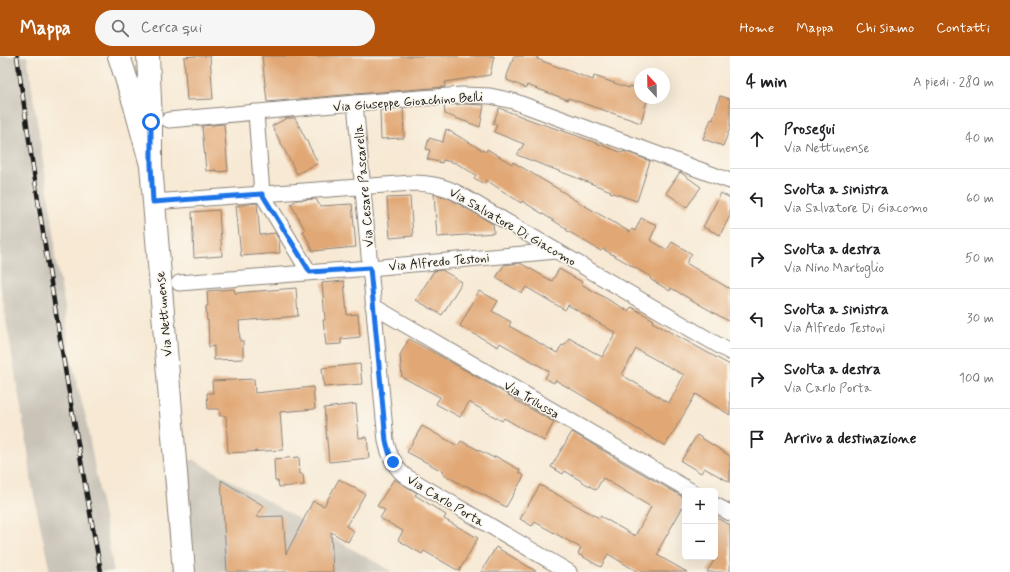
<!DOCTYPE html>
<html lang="it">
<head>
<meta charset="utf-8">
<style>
	body { margin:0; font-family:Mynerve,sans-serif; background:#f6f6f6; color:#202124 }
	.controls { position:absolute; right:12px; bottom:12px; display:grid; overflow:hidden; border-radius:6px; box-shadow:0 4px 16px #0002 }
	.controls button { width:36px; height:36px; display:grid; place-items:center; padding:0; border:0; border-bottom:1px solid #e0e0e0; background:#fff; color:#202124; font:20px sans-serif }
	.compass { position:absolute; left:634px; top:12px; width:36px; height:36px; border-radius:50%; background:#fff; box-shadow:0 4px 16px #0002; rotate:338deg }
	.stop { position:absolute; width:12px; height:12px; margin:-9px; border:3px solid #1a73e8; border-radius:50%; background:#fff }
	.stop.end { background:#1a73e8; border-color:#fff; box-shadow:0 1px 4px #0008 }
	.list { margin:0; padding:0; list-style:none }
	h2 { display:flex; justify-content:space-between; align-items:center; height:52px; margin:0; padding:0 16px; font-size:17px }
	h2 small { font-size:13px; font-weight:400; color:#757577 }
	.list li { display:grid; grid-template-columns:26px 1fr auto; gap:12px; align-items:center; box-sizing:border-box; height:60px; padding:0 16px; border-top:1px solid #e0e0e0 }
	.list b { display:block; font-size:15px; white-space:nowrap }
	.list p { margin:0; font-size:13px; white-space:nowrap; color:#757577 }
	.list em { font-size:13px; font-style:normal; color:#757577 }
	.icon { flex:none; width:22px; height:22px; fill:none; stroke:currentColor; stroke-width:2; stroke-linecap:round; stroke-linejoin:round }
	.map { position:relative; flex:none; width:730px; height:516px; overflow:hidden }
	header { display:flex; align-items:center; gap:24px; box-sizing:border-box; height:56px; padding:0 20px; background:#b45309; color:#fff }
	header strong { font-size:19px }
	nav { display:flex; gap:22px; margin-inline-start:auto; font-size:14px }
	.search { width:280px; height:36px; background:#f6f6f6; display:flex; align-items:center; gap:10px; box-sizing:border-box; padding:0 14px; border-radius:22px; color:#757577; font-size:15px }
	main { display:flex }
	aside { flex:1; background:#fff }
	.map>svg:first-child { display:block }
	.industrial { fill:#c9c3b8 }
	.building { fill:#e1a774; fill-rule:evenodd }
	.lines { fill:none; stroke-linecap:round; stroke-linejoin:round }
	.minor-casing { stroke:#8a8278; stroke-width:17 }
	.primary-casing { stroke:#8a8278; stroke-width:24 }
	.trunk-casing { stroke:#8a8278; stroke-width:24 }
	.minor { stroke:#fff; stroke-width:15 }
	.primary { stroke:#fff; stroke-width:22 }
	.trunk { stroke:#fff; stroke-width:22 }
	.rail-casing { stroke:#1c1c1c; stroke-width:4.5 }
	.rail { stroke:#fbf7ec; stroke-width:3; stroke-dasharray:9; stroke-linecap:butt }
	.route { stroke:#1a73e8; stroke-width:5 }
	.labels { text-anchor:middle; stroke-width:3; stroke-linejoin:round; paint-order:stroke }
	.street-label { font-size:13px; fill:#1c1c1c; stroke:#fbf7ec }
</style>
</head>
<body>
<header>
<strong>Mappa</strong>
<div class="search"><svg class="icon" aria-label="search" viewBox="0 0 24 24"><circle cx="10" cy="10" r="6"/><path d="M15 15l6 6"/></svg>Cerca qui</div>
<nav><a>Home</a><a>Mappa</a><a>Chi siamo</a><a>Contatti</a></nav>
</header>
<main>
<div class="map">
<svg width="730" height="516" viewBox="0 0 730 516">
	<rect width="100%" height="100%" fill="#fbf7ec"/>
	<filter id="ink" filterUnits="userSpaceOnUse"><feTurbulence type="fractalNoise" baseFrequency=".025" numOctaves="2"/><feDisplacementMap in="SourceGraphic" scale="8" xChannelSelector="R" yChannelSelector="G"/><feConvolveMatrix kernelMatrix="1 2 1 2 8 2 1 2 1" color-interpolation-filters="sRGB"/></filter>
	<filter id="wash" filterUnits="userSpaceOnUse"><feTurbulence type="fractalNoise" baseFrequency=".012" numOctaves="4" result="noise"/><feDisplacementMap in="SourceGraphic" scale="16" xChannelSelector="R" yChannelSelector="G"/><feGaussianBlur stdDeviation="0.9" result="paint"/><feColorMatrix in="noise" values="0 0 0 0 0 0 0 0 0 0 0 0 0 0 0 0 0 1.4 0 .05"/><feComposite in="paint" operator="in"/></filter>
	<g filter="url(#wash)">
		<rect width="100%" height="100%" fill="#f7e9d4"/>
		<g class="industrial">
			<polygon points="0,0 27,0 55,182 55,202 65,250 68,288 78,332 85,358 114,516 50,516 32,430 28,395 0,227"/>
			<polygon points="194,404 393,516 173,516 164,405"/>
		</g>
		<g id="blocks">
			<g class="building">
				<polygon points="195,0 210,0 213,43 187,44 184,1"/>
				<polygon points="262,0 494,0 490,19 445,26 445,31 354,38 267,46"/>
				<polygon points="514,0 538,0 537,3 593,24 594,20 629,32 630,30 640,33 640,42 647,44 641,67 568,42 568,44 527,29 526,32 507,24 507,20"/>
				<polygon points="720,40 730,43 730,72 723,90 703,83 711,63 713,64"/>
				<polygon points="462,48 484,49 480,71 445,58 444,49"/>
				<polygon points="403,52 404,82 381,83 380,54"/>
				<polygon points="499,52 536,66 572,78 623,97 624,95 650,105 637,145 610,136 611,135 517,99 524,88 494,76 497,68 493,68"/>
				<polygon points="287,62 295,62 318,107 297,118 272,70"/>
				<polygon points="224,68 228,115 216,116 216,114 206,115 202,70"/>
				<polygon points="446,73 486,96 487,93 512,108 513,106 568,139 568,140 630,176 632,173 635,175 641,162 657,169 650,184 667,194 672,186 692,198 686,207 730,233 730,266 671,232 670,235 650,223 651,221 603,193 601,195 566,174 567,173 522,145 521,147 486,124 484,128 474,122 476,119 456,107 443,104 442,107 427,103 430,94 426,93 429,82 443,86"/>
				<polygon points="680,116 701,131 687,151 666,137"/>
				<polygon points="721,137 730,142 730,160 720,179 703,171"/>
				<polygon points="434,138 450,143 493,168 494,177 437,181"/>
				<polygon points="410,141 413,180 390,182 387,142"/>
				<polygon points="316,143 320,150 352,148 356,191 313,195 303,175 305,174 291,148 297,144"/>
				<polygon points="257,147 260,179 275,177 279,184 280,197 241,200 236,150"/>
				<polygon points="219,154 222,200 194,202 192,156"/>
				<path d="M520,207L552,225L559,213L582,226L581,228L628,255L631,251L654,264L652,266L730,309V359L696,338L665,390L578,337L555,324L554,327L545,322L549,315L500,287L498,291L460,270L479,235L498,245L492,255L511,266L509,270L557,297L562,289L564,290L569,282L602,301L616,277L568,249L565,254L526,231L522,237L496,222L504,209ZM636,293L684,319L669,347L622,319Z"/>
				<polygon points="442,214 462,226 442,259 416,244 434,215"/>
				<polygon points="344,225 347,259 358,258 360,281 341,283 341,288 326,289 323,264 325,264 322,227"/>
				<polygon points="296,232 298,260 239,265 240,285 243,285 243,303 214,304 214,290 209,291 208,264 207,265 206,250 208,250 207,235 234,233 235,237"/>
				<polygon points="409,283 442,301 515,343 515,344 554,366 544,385 504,362 502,365 469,346 460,361 436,348 440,341 402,321 400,299"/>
				<polygon points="360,308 362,328 324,331 322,312"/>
				<polygon points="254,323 255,337 313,331 315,353 280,356 283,394 228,397 226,360 220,360 219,353 208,353 207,337 213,337 212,325"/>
				<polygon points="356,348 359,382 367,381 369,402 329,406 324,352"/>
				<polygon points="422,370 458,390 461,385 494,402 495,400 520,414 519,416 524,420 506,451 465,429 464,430 443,418 444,416 407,396"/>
				<polygon points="572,376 629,410 685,442 685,447 659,493 660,494 657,499 687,516 638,516 608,498 601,511 578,498 581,492 535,466 532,470 520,463 540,429 599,462 600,460 635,480 651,451 603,422 596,434 565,415 563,418 551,411"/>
				<polygon points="697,379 730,400 730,426 704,412 701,417 681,405"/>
				<polygon points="299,401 300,418 303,418 304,429 279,431 278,425 275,425 274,403"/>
				<polygon points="339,423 365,438 346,470 354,475 348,486 331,476 333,516 227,516 221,424 264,450 256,461 283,460 286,498 313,445 324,450"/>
				<polygon points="394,423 417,437 415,439 446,459 444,463 478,482 459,515 424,495 422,498 398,484 403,475 380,462 385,454 377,450"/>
				<polygon points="715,461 730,469 730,516 707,516 715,503"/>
				<polygon points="496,491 537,516 481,516"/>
			</g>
		</g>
	</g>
	<g filter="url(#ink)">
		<use href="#blocks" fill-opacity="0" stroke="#8a8278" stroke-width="1"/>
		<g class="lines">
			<g class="minor-casing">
				<g id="minor">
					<path d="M355,47C366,160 375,273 386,385C389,399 395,413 407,421L569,516"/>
					<polyline points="256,57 262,138 309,216"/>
					<polyline points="169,64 355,47 462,39 490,40 513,45 730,125"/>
					<path d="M153,146L412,127C428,127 445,130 459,138L730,296"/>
					<polyline points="179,227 370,212 556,195"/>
					<polyline points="373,250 691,435"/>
					<polyline points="715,449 730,457"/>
				</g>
			</g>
			<g class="primary-casing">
				<polyline id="primary" points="148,0 151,66 151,109 184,516"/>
			</g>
			<g class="trunk-casing">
				<polyline id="trunk" points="119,0 135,50 151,109"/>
			</g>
			<use href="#minor" class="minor"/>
			<use href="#primary" class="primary"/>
			<use href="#trunk" class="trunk"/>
			<g class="rail-casing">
				<path id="rail" d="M17,0C41,173 69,345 101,516"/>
			</g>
			<use href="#rail" class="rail"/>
		</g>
	</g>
	<g class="lines" filter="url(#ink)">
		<polyline class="route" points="151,66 151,109 153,146 262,138 310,216 370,212 386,385 389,396 393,406"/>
	</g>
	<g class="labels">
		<g class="street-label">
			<text transform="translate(408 45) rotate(-4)" y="5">Via Giuseppe Gioachino Belli</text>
			<text transform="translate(363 130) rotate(-95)" y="5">Via Cesare Pascarella</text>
			<text transform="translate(513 170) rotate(30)" y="5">Via Salvatore Di Giacomo</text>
			<text transform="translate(439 205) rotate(-5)" y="5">Via Alfredo Testoni</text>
			<text transform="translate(163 258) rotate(-95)" y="5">Via Nettunense</text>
			<text transform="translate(532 343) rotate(30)" y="5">Via Trilussa</text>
			<text transform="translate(446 444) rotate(31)" y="5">Via Carlo Porta</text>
		</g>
	</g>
</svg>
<div class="controls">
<button>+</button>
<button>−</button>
</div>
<svg class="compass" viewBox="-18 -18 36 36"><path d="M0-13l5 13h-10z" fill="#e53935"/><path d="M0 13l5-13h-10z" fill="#757577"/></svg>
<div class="stop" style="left:151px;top:66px"></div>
<div class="stop end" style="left:393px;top:406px"></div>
</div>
<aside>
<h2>4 min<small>A piedi · 280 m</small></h2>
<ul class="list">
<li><svg class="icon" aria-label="ahead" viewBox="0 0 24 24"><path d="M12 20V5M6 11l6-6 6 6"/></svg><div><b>Prosegui</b><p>Via Nettunense</p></div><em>40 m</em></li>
<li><svg class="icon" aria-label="left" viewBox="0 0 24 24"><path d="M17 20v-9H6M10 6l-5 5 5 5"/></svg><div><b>Svolta a sinistra</b><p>Via Salvatore Di Giacomo</p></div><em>60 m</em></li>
<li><svg class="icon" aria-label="right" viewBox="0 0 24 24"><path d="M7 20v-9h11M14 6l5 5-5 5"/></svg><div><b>Svolta a destra</b><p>Via Nino Martoglio</p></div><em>50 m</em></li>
<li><svg class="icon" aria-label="left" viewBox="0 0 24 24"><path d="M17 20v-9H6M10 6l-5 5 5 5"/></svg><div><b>Svolta a sinistra</b><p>Via Alfredo Testoni</p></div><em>30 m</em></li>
<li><svg class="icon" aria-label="right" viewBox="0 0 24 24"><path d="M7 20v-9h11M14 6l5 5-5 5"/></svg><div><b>Svolta a destra</b><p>Via Carlo Porta</p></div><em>100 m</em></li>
<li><svg class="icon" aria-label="arrive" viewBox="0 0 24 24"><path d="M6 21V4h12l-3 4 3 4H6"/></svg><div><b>Arrivo a destinazione</b></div></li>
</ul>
</aside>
</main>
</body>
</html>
